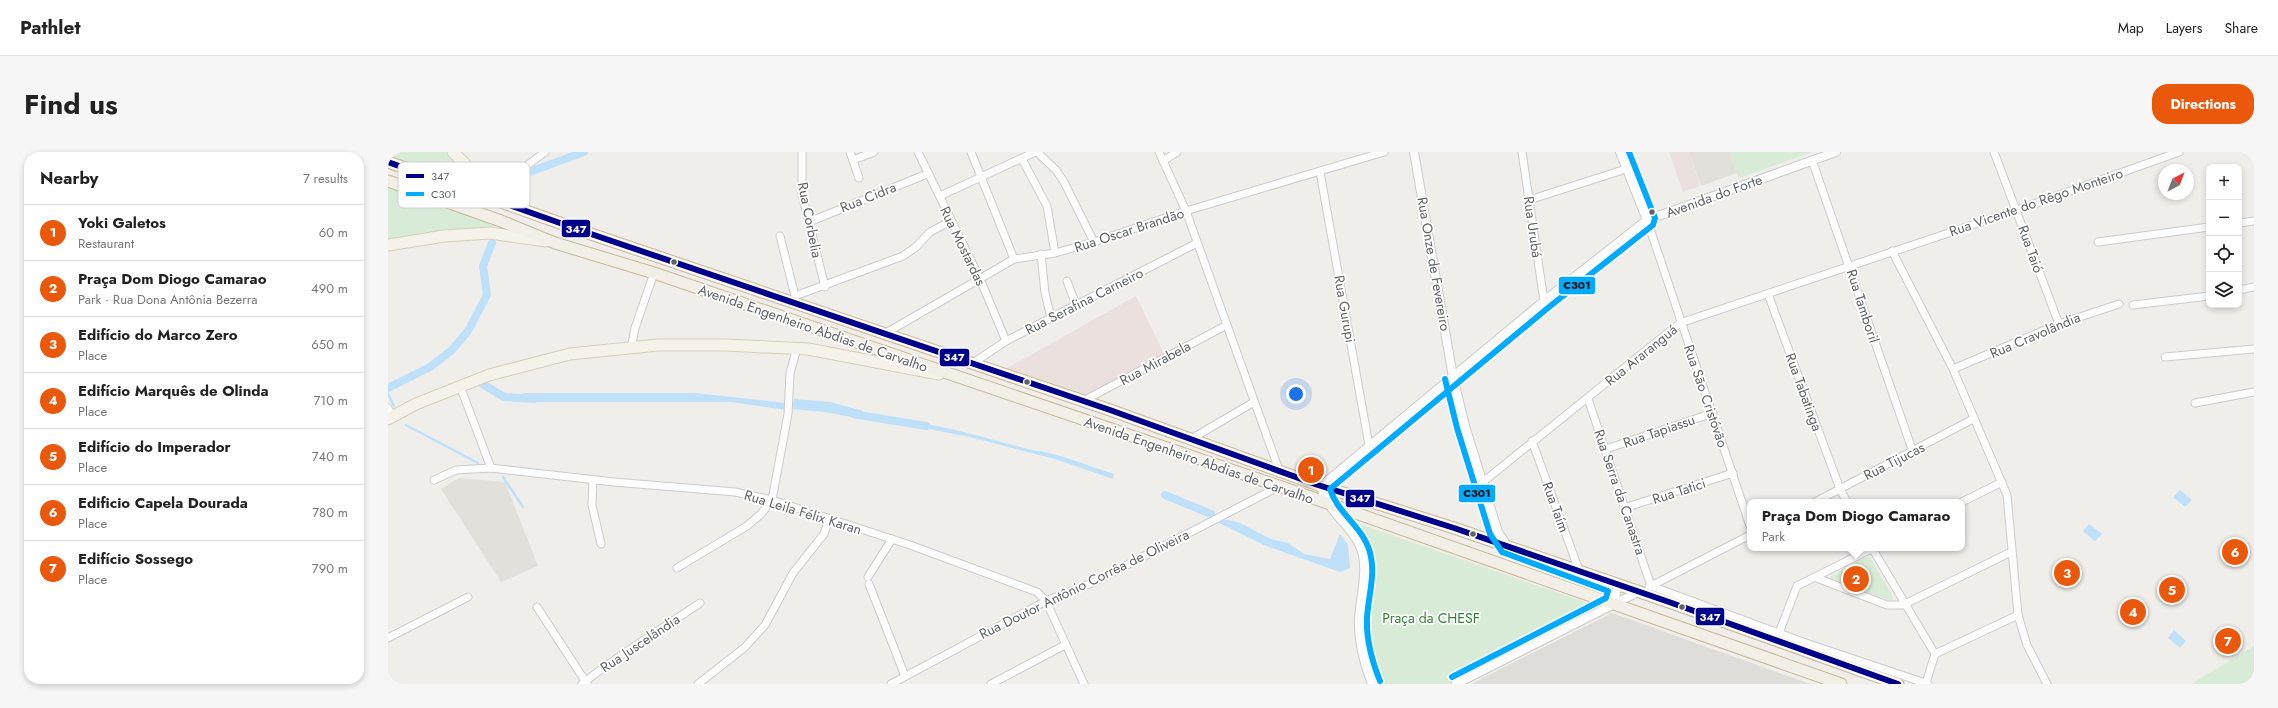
<!DOCTYPE html>
<html lang="en">
<head>
<meta charset="utf-8">
<style>
	body { margin:0; font-family:Jost,sans-serif; background:#f6f6f6; color:#222 }
	.controls { position:absolute; right:12px; top:12px; display:grid; overflow:hidden; border-radius:8px; box-shadow:0 2px 6px #0003 }
	.controls button { width:36px; height:36px; display:grid; place-items:center; padding:0; border:0; border-bottom:1px solid #e0e0e0; background:#fff; color:#222; font:20px sans-serif }
	.compass { position:absolute; left:1770px; top:12px; width:36px; height:36px; border-radius:50%; background:#fff; box-shadow:0 2px 6px #0003; rotate:42deg }
	.you { position:absolute; left:908px; top:242px; width:14px; height:14px; margin:-10px; border:3px solid #fff; border-radius:50%; background:#1a73e8; box-shadow:0 0 0 6px #1a73e833 }
	.badge { display:grid; place-items:center; width:26px; height:26px; border-radius:50%; background:#ea580c; color:#fff; font-size:13px; font-weight:700 }
	.pin { position:absolute; translate:-50% -50%; border:2px solid #fff; box-shadow:0 1px 4px #0006 }
	.popup { position:absolute; left:1359px; top:347px; width:218px; height:52px; box-sizing:border-box; display:grid; place-content:center; border-radius:8px; background:#fff; filter:drop-shadow(0 1px 3px #0005); font-size:13px; white-space:nowrap; color:#767676 }
	.popup b { font-size:15px; color:#222 }
	.popup::after { content:''; position:absolute; left:50%; top:100%; margin-left:-8px; border:8px solid transparent; border-top-color:#fff }
	.list { margin:0; padding:0; list-style:none }
	h2 { display:flex; justify-content:space-between; align-items:center; height:52px; margin:0; padding:0 16px; font-size:17px }
	h2 small { font-size:13px; font-weight:400; color:#767676 }
	.list li { display:grid; grid-template-columns:26px 1fr auto; gap:12px; align-items:center; box-sizing:border-box; height:56px; padding:0 16px; border-top:1px solid #e0e0e0 }
	.list b { display:block; font-size:15px; white-space:nowrap }
	.list p { margin:0; font-size:13px; white-space:nowrap; color:#767676 }
	.list em { font-size:13px; font-style:normal; color:#767676 }
	.icon { flex:none; width:22px; height:22px; fill:none; stroke:currentColor; stroke-width:2; stroke-linecap:round; stroke-linejoin:round }
	.map { position:relative; flex:none; width:1866px; height:532px; overflow:hidden; border-radius:16px }
	header { display:flex; align-items:center; gap:24px; box-sizing:border-box; height:56px; padding:0 20px; background:#fff; border-bottom:1px solid #e0e0e0 }
	header strong { font-size:19px }
	nav { display:flex; gap:22px; margin-inline-start:auto; font-size:14px }
	.intro { display:flex; align-items:center; justify-content:space-between; box-sizing:border-box; height:96px; padding:0 24px }
	h1 { margin:0; font-size:28px }
	.button { padding:10px 18px; border-radius:16px; background:#ea580c; color:#fff; font-size:14px; font-weight:700 }
	main { display:flex; gap:24px; padding:0 24px }
	aside { flex:1; background:#fff; border-radius:16px; box-shadow:0 2px 6px #0003 }
	.map>svg:first-child { display:block }
	.industrial { fill:#dfddda }
	.education { fill:#e2e0da }
	.medical { fill:#eae0de }
	.green { fill:#d8ebd6 }
	.water { fill:#bfe0f9 }
	.lines { fill:none; stroke-linecap:round; stroke-linejoin:round }
	.stream { stroke:#bfe0f9; stroke-width:2.5 }
	.canal { stroke:#bfe0f9; stroke-width:8 }
	.minor-casing { stroke:#cbcccc; stroke-width:9 }
	.tertiary-casing { stroke:#cbcccc; stroke-width:10 }
	.primary-casing { stroke:#d7ceb8; stroke-width:13 }
	.trunk-casing { stroke:#c8b996; stroke-width:13 }
	.minor { stroke:#fdfcfc; stroke-width:7 }
	.tertiary { stroke:#fdfcfc; stroke-width:8 }
	.primary { stroke:#f4f2e9; stroke-width:11 }
	.trunk { stroke:#f2f0e6; stroke-width:11 }
	.bus-1-casing { stroke:#fff; stroke-width:9 }
	.bus-2-casing { stroke:#fff; stroke-width:9 }
	.bus-1 { stroke:#00008b; stroke-width:6 }
	.bus-2 { stroke:#0af; stroke-width:6 }
	.bus-dot { fill:#5f6368; stroke:#fff; stroke-width:1.5 }
	.labels { text-anchor:middle; stroke-width:3.5; stroke-linejoin:round; paint-order:stroke }
	.street-label { font-size:14px; fill:#5f6368; stroke:#fff }
	.park-label { font-size:14px; fill:#348238; stroke:#fff }
	.key { fill:#fff; stroke:#cfd0d2; stroke-width:1 }
	.key-label { font-size:11px; fill:#5f6368 }
	.line-badge { stroke:#fff; stroke-width:1.5 }
	.badge-label { font-size:11px; text-anchor:middle; font-weight:bold; fill:#fff }
	.pale-badge-label { font-size:11px; text-anchor:middle; font-weight:bold; fill:#111 }
</style>
</head>
<body>
<header>
<strong>Pathlet</strong>
<nav><a>Map</a><a>Layers</a><a>Share</a></nav>
</header>
<div class="intro"><h1>Find us</h1><a class="button">Directions</a></div>
<main>
<aside>
<h2>Nearby<small>7 results</small></h2>
<ul class="list">
<li><span class="badge">1</span><div><b>Yoki Galetos</b><p>Restaurant</p></div><em>60 m</em></li>
<li><span class="badge">2</span><div><b>Praça Dom Diogo Camarao</b><p>Park · Rua Dona Antônia Bezerra</p></div><em>490 m</em></li>
<li><span class="badge">3</span><div><b>Edifício do Marco Zero</b><p>Place</p></div><em>650 m</em></li>
<li><span class="badge">4</span><div><b>Edifício Marquês de Olinda</b><p>Place</p></div><em>710 m</em></li>
<li><span class="badge">5</span><div><b>Edifício do Imperador</b><p>Place</p></div><em>740 m</em></li>
<li><span class="badge">6</span><div><b>Edificio Capela Dourada</b><p>Place</p></div><em>780 m</em></li>
<li><span class="badge">7</span><div><b>Edifício Sossego</b><p>Place</p></div><em>790 m</em></li>
</ul>
</aside>
<div class="map">
<svg width="1866" height="532" viewBox="0 0 1866 532">
	<rect width="100%" height="100%" fill="#efeeea"/>
	<polygon class="industrial" points="1224,461 1422,532 1083,532"/>
	<g class="education">
		<polygon points="1301,0 1342,0 1349,21 1313,34"/>
		<polygon points="71,326 117,330 150,414 113,430 53,337"/>
	</g>
	<g class="medical">
		<polygon points="1281,0 1301,0 1312,34 1295,40"/>
		<polygon points="748,144 776,202 696,244 614,219"/>
	</g>
	<g class="green">
		<polygon points="0,0 69,0 123,52 0,7"/>
		<polygon points="1342,0 1424,0 1351,26"/>
		<polygon points="0,25 113,69 103,77 0,90"/>
		<polygon points="968,371 1202,452 1204,457 1062,532 990,532 980,504 977,484 980,407 975,392 963,375"/>
		<polygon points="1479,405 1483,407 1505,445 1504,449 1442,428 1443,424"/>
		<polygon points="1866,494 1866,532 1803,532"/>
	</g>
	<g class="water">
		<polygon points="135,241 307,241 398,251 399,258 343,250 137,250"/>
		<polygon points="406,247 442,250 475,259 475,267 436,260 404,257"/>
		<path d="M528,270C564,276 594,285 629,294C641,298 654,299 665,302C686,308 707,316 726,322L725,327L667,307L582,285L530,275Z"/>
		<polygon points="1792,338 1804,348 1797,355 1785,345"/>
		<polygon points="784,342 808,352 806,358 783,346"/>
		<polygon points="835,367 852,371 883,387 900,391 916,402 942,407 952,382 960,393 962,416 952,420 876,393 829,370"/>
		<polygon points="1701,372 1714,382 1707,389 1695,379"/>
		<polygon points="1786,478 1798,489 1792,496 1780,486"/>
	</g>
	<g class="lines">
		<g class="stream">
			<polyline points="144,19 144,18"/>
			<polyline points="0,242 6,254"/>
			<polyline points="18,273 90,311"/>
			<polyline points="115,325 135,355"/>
		</g>
		<g class="canal">
			<polyline points="131,36 138,22 144,19 196,0"/>
			<polyline points="93,231 116,245 146,247"/>
			<polyline points="0,236 42,215 64,198 80,179 99,143 95,114 104,91"/>
			<polyline points="465,262 538,274"/>
			<polyline points="777,343 823,362"/>
		</g>
		<g class="minor-casing">
			<g id="minor">
				<polyline points="414,0 414,42 437,135"/>
				<polyline points="462,0 471,26"/>
				<polyline points="530,0 592,127 618,189"/>
				<polyline points="583,0 626,107"/>
				<polyline points="649,0 668,18 676,30 706,90"/>
				<polyline points="771,0 798,59 891,318"/>
				<polyline points="1134,0 1156,149"/>
				<polyline points="1606,0 1671,172"/>
				<polyline points="634,7 659,54 667,101"/>
				<polyline points="465,8 486,0"/>
				<polyline points="1424,8 1525,300"/>
				<polyline points="775,9 789,0"/>
				<polyline points="932,20 981,293"/>
				<polyline points="111,42 129,21 157,0"/>
				<polyline points="552,44 647,0"/>
				<polyline points="1141,48 1238,17"/>
				<polyline points="1259,68 1362,374"/>
				<polyline points="421,70 539,22"/>
				<polyline points="1851,71 1866,69"/>
				<polyline points="392,84 407,144"/>
				<polyline points="1710,90 1821,75"/>
				<polyline points="1504,99 1565,217 1619,343 1630,463 1639,493 1659,532"/>
				<polyline points="653,102 657,141 663,166"/>
				<polyline points="679,129 688,153"/>
				<polyline points="1851,138 1866,135"/>
				<polyline points="1380,142 1452,337 1459,350"/>
				<polyline points="407,151 407,144 515,104 528,95 542,80 563,69"/>
				<polyline points="1745,153 1821,144"/>
				<polyline points="498,181 626,107 667,101 706,90 798,59 996,0"/>
				<polyline points="243,196 247,176 266,121"/>
				<polyline points="1777,205 1866,197"/>
				<polyline points="585,211 618,189 809,91"/>
				<polyline points="1565,217 1671,172 1731,152"/>
				<polyline points="72,234 103,316"/>
				<polyline points="1200,247 1263,434 1415,490 1540,532"/>
				<polyline points="695,249 839,173"/>
				<polyline points="1807,251 1866,240"/>
				<polyline points="0,256 4,265"/>
				<polyline points="803,287 866,250"/>
				<polyline points="1144,289 1192,421"/>
				<polyline points="1218,297 1325,261"/>
				<polyline points="46,328 68,318 103,316 226,330 347,340 384,348 522,393 649,440 658,449 696,532"/>
				<polyline points="205,328 204,353 213,392"/>
				<polyline points="1095,330 1292,171 1629,58 1791,0"/>
				<polyline points="1427,350 1585,267"/>
				<polyline points="1574,350 1614,330"/>
				<polyline points="1236,356 1345,321"/>
				<polyline points="1484,396 1547,502"/>
				<polyline points="289,416 359,374 373,362 384,348 400,262 402,221 409,196"/>
				<polyline points="480,425 504,387"/>
				<polyline points="1426,425 1499,453 1515,453 1623,400"/>
				<polyline points="481,432 517,524"/>
				<polyline points="1261,435 1362,383"/>
				<polyline points="149,455 199,532"/>
				<polyline points="1391,481 1409,434 1485,396"/>
				<polyline points="0,486 80,445"/>
				<polyline points="1538,531 1547,502 1630,463"/>
				<path d="M194,532C232,502 272,478 312,451"/>
				<polyline points="310,532 356,496 377,473 405,421 436,382 441,367"/>
				<polyline points="503,532 658,449 706,430 890,335"/>
				<polyline points="603,532 677,493"/>
			</g>
		</g>
		<g class="tertiary-casing">
			<g id="tertiary">
				<polyline points="1026,0 1065,225 1077,274 1110,380 1120,395"/>
				<polyline points="1232,0 1259,68"/>
				<polyline points="1225,452 1230,434"/>
				<path d="M984,532C976,511 970,489 971,467C972,448 980,418 974,400C967,375 938,360 933,334L1156,149L1259,68L1448,0"/>
				<polyline points="1068,532 1250,440"/>
			</g>
		</g>
		<g class="primary-casing">
			<g id="primary">
				<polyline points="65,0 99,34 127,54"/>
				<polyline points="0,93 56,84 102,81 158,89"/>
				<polyline points="0,267 28,252 101,223 182,202 270,193 337,193 420,197 551,222"/>
			</g>
		</g>
		<g class="trunk-casing">
			<g id="trunk">
				<polyline points="0,10 203,82 722,258 930,333 1066,376 1281,450 1510,532"/>
				<polyline points="0,29 113,69 167,91 266,121 908,340 1453,532"/>
			</g>
		</g>
		<use href="#minor" class="minor"/>
		<use href="#tertiary" class="tertiary"/>
		<use href="#primary" class="primary"/>
		<use href="#trunk" class="trunk"/>
		<g class="bus-1-casing">
			<polyline id="bus-1" points="0,10 203,82 722,258 930,333 1066,376 1281,450 1510,532"/>
		</g>
		<g class="bus-2-casing">
			<g id="bus-2">
				<polyline points="1057,227 1069,276 1102,382 1114,400 1220,439 1218,446 1064,525"/>
				<path d="M992,529C984,509 978,488 979,466C980,446 987,425 983,405C978,376 950,363 942,337L1161,155L1265,73L1267,66L1241,0"/>
			</g>
		</g>
		<use href="#bus-1" class="bus-1"/>
		<use href="#bus-2" class="bus-2"/>
	</g>
	<g class="bus-dot">
		<circle cx="1264" cy="60" r="3.5"/>
		<circle cx="286" cy="110" r="3.5"/>
		<circle cx="639" cy="230" r="3.5"/>
		<circle cx="1085" cy="382" r="3.5"/>
		<circle cx="1294" cy="455" r="3.5"/>
	</g>
	<g class="labels">
		<g class="street-label">
			<text transform="translate(1326 44) rotate(-20)" y="5">Avenida do Forte</text>
			<text transform="translate(480 45) rotate(-22)" y="5">Rua Cidra</text>
			<text transform="translate(1648 50) rotate(-19)" y="5">Rua Vicente do Rêgo Monteiro</text>
			<text transform="translate(422 68) rotate(79)" y="5">Rua Corbelia</text>
			<text transform="translate(1145 75) rotate(82)" y="5">Rua Urubá</text>
			<text transform="translate(741 78) rotate(-18)" y="5">Rua Oscar Brandão</text>
			<text transform="translate(575 94) rotate(64)" y="5">Rua Mostardas</text>
			<text transform="translate(1643 97) rotate(70)" y="5">Rua Taió</text>
			<text transform="translate(1046 112) rotate(80)" y="5">Rua Onze de Fevereiro</text>
			<text transform="translate(696 149) rotate(-27)" y="5">Rua Serafina Carneiro</text>
			<text transform="translate(1475 154) rotate(72)" y="5">Rua Tamboril</text>
			<text transform="translate(957 157) rotate(80)" y="5">Rua Gurupi</text>
			<text transform="translate(425 176) rotate(19)" y="5">Avenida Engenheiro Abdias de Carvalho</text>
			<text transform="translate(1647 183) rotate(-23)" y="5">Rua Cravolândia</text>
			<text transform="translate(1253 203) rotate(-39)" y="5">Rua Araranguá</text>
			<text transform="translate(767 211) rotate(-28)" y="5">Rua Mirabela</text>
			<text transform="translate(1416 240) rotate(70)" y="5">Rua Tabatinga</text>
			<text transform="translate(1318 244) rotate(71)" y="5">Rua São Cristóvão</text>
			<text transform="translate(1271 279) rotate(-19)" y="5">Rua Tapiassu</text>
			<text transform="translate(811 308) rotate(19)" y="5">Avenida Engenheiro Abdias de Carvalho</text>
			<text transform="translate(1506 309) rotate(-27)" y="5">Rua Tijucas</text>
			<text transform="translate(1291 339) rotate(-18)" y="5">Rua Tatici</text>
			<text transform="translate(1232 340) rotate(71)" y="5">Rua Serra da Canastra</text>
			<text transform="translate(1168 355) rotate(70)" y="5">Rua Taím</text>
			<text transform="translate(415 360) rotate(17)" y="5">Rua Leila Félix Karan</text>
			<text transform="translate(696 432) rotate(-26)" y="5">Rua Doutor Antônio Corrêa de Oliveira</text>
			<text transform="translate(252 491) rotate(-34)" y="5">Rua Juscelândia</text>
		</g>
		<g class="park-label">
			<text x="1043" y="471">Praça da CHESF</text>
		</g>
	</g>
	<rect x="10" y="10" width="132" height="46" rx="6" class="key"/>
	<rect x="18" y="22" width="18" height="4" fill="#00008b"/>
	<rect x="18" y="40" width="18" height="4" fill="#0af"/>
	<g class="key-label">
		<text x="43" y="28">347</text>
		<text x="43" y="46">C301</text>
	</g>
	<g class="line-badge">
		<rect x="173" y="67" width="30" height="19" rx="4" fill="#00008b"/>
		<rect x="1170" y="124" width="38" height="19" rx="4" fill="#0af"/>
		<rect x="551" y="196" width="31" height="19" rx="4" fill="#00008b"/>
		<rect x="1070" y="332" width="38" height="19" rx="4" fill="#0af"/>
		<rect x="957" y="337" width="30" height="19" rx="4" fill="#00008b"/>
		<rect x="1307" y="455" width="30" height="19" rx="4" fill="#00008b"/>
	</g>
	<g class="badge-label">
		<text x="188" y="81">347</text>
		<text x="566" y="209">347</text>
		<text x="972" y="350">347</text>
		<text x="1322" y="469">347</text>
	</g>
	<g class="pale-badge-label">
		<text x="1189" y="137">C301</text>
		<text x="1089" y="345">C301</text>
	</g>
</svg>
<div class="controls">
<button>+</button>
<button>−</button>
<button><svg class="icon" aria-label="locate" viewBox="0 0 24 24"><circle cx="12" cy="12" r="6"/><path d="M12 2v4M12 18v4M2 12h4M18 12h4"/></svg></button>
<button><svg class="icon" aria-label="layers" viewBox="0 0 24 24"><path d="M12 4l9 5-9 5-9-5zM3 14l9 5 9-5"/></svg></button>
</div>
<svg class="compass" viewBox="-18 -18 36 36"><path d="M0-13l5 13h-10z" fill="#e53935"/><path d="M0 13l5-13h-10z" fill="#767676"/></svg>
<div class="you"></div>
<div class="pin badge" style="left:923px;top:318px">1</div>
<div class="pin badge" style="left:1468px;top:427px">2</div>
<div class="popup"><b>Praça Dom Diogo Camarao</b>Park</div>
<div class="pin badge" style="left:1679px;top:421px">3</div>
<div class="pin badge" style="left:1745px;top:460px">4</div>
<div class="pin badge" style="left:1784px;top:438px">5</div>
<div class="pin badge" style="left:1847px;top:400px">6</div>
<div class="pin badge" style="left:1840px;top:489px">7</div>
</div>
</main>
</body>
</html>
